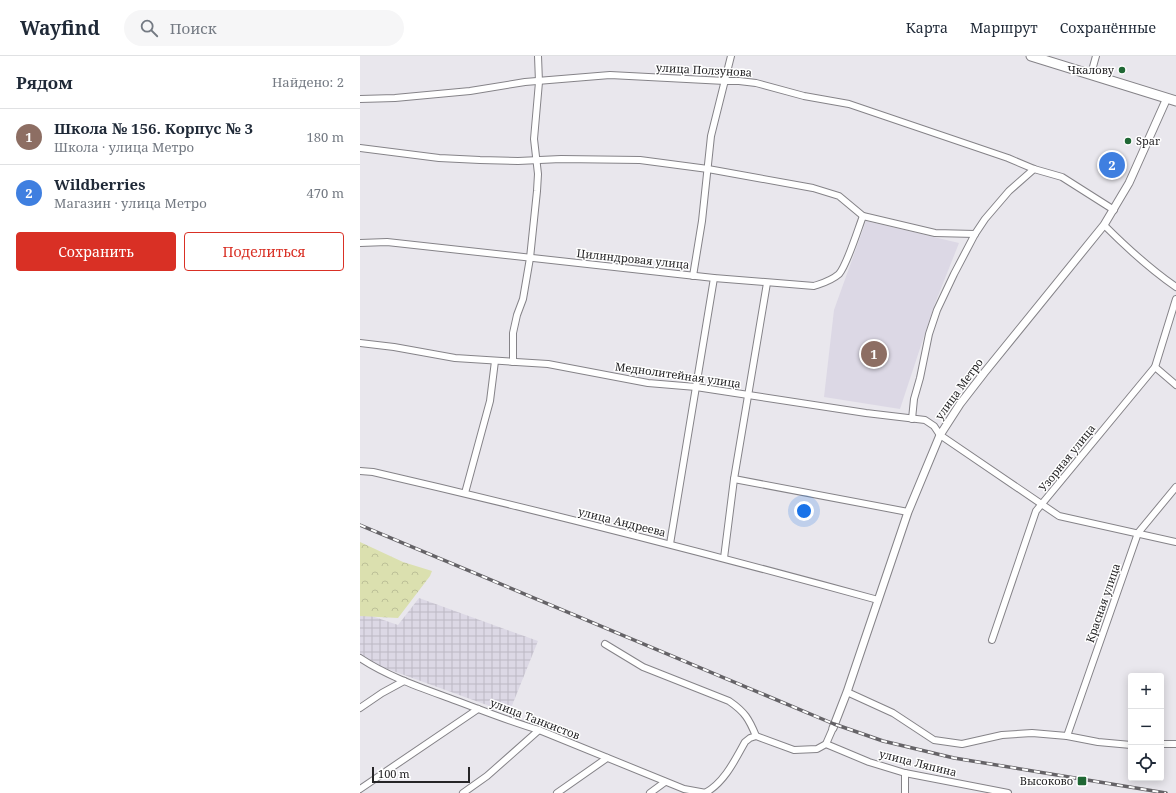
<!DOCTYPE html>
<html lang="ru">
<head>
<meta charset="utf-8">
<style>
	body { margin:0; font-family:"Noto Serif",serif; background:#f6f6f7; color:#1f2937 }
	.controls { position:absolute; right:12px; bottom:12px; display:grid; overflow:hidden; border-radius:4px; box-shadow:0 2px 10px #0003 }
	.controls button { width:36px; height:36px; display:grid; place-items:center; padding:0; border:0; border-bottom:1px solid #e0e1e3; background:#fff; color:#1f2937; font:20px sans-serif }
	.scale { position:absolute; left:12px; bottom:10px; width:98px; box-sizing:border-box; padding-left:4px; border:2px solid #262527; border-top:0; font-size:11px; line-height:14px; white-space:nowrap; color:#262527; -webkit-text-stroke:3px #fff; paint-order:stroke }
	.you { position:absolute; left:444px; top:455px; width:14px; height:14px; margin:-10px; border:3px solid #fff; border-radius:50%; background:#1a73e8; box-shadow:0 0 0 6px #1a73e833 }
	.badge { display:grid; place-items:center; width:26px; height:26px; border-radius:50%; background:#d93025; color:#fff; font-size:13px; font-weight:700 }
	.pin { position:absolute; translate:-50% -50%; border:2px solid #fff; box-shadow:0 1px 4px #0006 }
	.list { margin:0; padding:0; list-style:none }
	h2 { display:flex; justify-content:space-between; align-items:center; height:52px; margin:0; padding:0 16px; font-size:17px }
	h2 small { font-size:13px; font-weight:400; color:#747a83 }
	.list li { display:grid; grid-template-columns:26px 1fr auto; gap:12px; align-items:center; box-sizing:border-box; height:56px; padding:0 16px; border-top:1px solid #e0e1e3 }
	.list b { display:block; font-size:15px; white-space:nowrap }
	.list p { margin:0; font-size:13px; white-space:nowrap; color:#747a83 }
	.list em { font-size:13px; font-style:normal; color:#747a83 }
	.actions { display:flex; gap:8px; padding:12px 16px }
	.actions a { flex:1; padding:9px 0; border:1px solid #d93025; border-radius:4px; text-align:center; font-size:14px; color:#d93025 }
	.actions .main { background:#d93025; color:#fff }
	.icon { flex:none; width:22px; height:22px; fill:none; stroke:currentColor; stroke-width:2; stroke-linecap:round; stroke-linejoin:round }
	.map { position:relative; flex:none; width:816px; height:737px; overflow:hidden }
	header { display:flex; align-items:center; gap:24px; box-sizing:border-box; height:56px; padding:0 20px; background:#fff; border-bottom:1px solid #e0e1e3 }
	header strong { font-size:19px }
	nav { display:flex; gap:22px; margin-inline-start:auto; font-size:14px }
	.search { width:280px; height:36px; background:#f6f6f7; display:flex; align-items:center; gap:10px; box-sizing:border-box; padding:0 14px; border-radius:22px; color:#747a83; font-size:15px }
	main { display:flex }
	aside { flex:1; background:#fff }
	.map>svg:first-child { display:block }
	.built { fill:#dcd8e5 }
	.industrial { fill:url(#industrial-grid) }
	.forest { fill:url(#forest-crowns) }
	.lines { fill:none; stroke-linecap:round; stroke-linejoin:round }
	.minor-casing { stroke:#858388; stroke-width:8 }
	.tertiary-casing { stroke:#858388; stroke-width:9 }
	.primary-casing { stroke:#858388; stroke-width:11 }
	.minor { stroke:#fff; stroke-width:6 }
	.tertiary { stroke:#fff; stroke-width:7 }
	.primary { stroke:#fff; stroke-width:9 }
	.rail-casing { stroke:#656367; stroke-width:3.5 }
	.rail { stroke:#fff; stroke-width:2; stroke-dasharray:6; stroke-linecap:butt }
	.poi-dot { fill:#1f6734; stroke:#fff; stroke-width:1.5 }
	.labels { text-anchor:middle; stroke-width:3; stroke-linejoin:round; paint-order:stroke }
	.street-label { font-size:11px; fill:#262527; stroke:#fff }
	.poi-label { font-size:11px; fill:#262527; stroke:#fff; text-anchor:end }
</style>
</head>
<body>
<header>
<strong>Wayfind</strong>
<div class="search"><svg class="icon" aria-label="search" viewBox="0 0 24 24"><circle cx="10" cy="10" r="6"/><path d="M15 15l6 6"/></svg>Поиск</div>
<nav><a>Карта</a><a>Маршрут</a><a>Сохранённые</a></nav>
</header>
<main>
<aside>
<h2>Рядом<small>Найдено: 2</small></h2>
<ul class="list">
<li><span class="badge" style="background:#8d6e63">1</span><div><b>Школа № 156. Корпус № 3</b><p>Школа · улица Метро</p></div><em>180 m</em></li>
<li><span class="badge" style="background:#3f7fe0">2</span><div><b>Wildberries</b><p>Магазин · улица Метро</p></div><em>470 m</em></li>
</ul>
<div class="actions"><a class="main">Сохранить</a><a>Поделиться</a></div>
</aside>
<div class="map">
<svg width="816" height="737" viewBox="0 0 816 737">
	<defs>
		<pattern id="industrial-grid" width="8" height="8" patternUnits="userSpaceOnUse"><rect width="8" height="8" fill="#dcd8e5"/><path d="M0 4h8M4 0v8" fill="none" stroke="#bdb9c4"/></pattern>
		<pattern id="forest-crowns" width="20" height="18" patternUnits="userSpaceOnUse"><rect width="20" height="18" fill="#dbe0af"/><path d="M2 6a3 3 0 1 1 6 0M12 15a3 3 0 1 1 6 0" fill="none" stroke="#bcc097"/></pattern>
	</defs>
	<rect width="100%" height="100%" fill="#e9e7ed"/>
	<polygon class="built" points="506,165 599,187 574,250 540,353 464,341 474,254"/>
	<polygon class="industrial" points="59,542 178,585 149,657 11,607 0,598 0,559 3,557 38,569"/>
	<polygon class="forest" points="0,486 43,506 72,515 70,520 38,562 0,560"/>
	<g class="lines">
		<g class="minor-casing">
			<g id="minor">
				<polyline points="731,18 736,0"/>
				<polyline points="0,43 35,42 110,35 165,26 250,19 365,25 379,25 396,27 444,40 489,48 648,102 674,113 702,121 754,154"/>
				<polyline points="0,92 79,102 120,104 158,105 201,103 280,104 348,113 453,132 479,140 503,160 575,177 615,178"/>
				<path d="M744,169C766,191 790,213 816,231"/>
				<path d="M0,187L27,186L354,222L454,230C463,227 471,225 479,218C487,209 498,173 503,160"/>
				<polyline points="333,220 342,165 351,80 371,0"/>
				<polyline points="0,287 34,291 95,302 188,308 288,327 336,331 506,357 565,364 574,370 580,379 699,460 816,486"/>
				<polyline points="153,306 153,277 157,259 163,243 170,202 177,135 178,118 174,83 179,26 178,0"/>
				<polyline points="795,311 816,329"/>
				<polyline points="552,363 554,343 560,322 569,278 577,254 594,218 615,178 625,163 649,135 674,113"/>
				<path d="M0,415L13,416C182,455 350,498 518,544"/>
				<polyline points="374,423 548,456"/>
				<polyline points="105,437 130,345 135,305"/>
				<polyline points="310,488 354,222"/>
				<polyline points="364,502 374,423 407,227"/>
				<polyline points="632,584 676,455 795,311 816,243"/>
				<path d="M245,588L283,611L369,645C385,656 389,663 396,680"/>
				<path d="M0,602C27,620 59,631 89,642C119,653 148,665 179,674L324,733L346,737"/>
				<polyline points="487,636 533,657 574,684 602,688 642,679 672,677 707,680 738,686 771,689"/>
				<polyline points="0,652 22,637 44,625"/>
				<polyline points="707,680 778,477 816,431"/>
				<polyline points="466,688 509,706 545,717 648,737"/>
				<polyline points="801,688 816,688"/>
				<polyline points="545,717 545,737"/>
				<polyline points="0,733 118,653"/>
				<polyline points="103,737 127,720 179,674"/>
				<polyline points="197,737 247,702"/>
				<polyline points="290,737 305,726"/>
				<path d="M345,737C364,727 375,704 385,686L390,682L396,680L434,694L457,693L466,688L473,672"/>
			</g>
		</g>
		<g class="tertiary-casing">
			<polyline id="tertiary" points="473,672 487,636 548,456 580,379 600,348 624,317 744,169 769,127 807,42"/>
		</g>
		<g class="primary-casing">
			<polyline id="primary" points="671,0 816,45"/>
		</g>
		<use href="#minor" class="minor"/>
		<use href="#tertiary" class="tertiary"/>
		<use href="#primary" class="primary"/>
		<g class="rail-casing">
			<polyline id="rail" points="0,469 474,668 523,685 594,702 806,737"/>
		</g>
		<use href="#rail" class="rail"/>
	</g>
	<g class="poi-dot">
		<circle cx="762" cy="14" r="4"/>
		<circle cx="768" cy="85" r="4"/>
		<rect x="717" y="720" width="10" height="10" rx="2"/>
	</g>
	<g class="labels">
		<g class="street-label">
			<text transform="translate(344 14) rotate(3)" y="4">улица Ползунова</text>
			<text transform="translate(273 203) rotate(6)" y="4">Цилиндровая улица</text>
			<text transform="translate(318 319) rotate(8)" y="4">Меднолитейная улица</text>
			<text transform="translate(599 333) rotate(-54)" y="4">улица Метро</text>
			<text transform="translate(707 402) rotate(-51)" y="4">Узорная улица</text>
			<text transform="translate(262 466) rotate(14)" y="4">улица Андреева</text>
			<text transform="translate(743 547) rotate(-71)" y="4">Красная улица</text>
			<text transform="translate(175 663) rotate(21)" y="4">улица Танкистов</text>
			<text transform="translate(558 707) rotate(14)" y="4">улица Ляпина</text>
		</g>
		<g class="poi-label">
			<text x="754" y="18">Чкалову</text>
			<text x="776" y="89" text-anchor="start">Spar</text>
			<text x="713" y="729">Высоково</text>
		</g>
	</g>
</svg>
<div class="controls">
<button>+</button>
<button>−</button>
<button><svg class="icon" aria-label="locate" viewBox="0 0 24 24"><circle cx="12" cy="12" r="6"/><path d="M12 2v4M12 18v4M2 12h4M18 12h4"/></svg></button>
</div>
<div class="scale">100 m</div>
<div class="you"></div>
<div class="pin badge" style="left:514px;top:298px;background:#8d6e63">1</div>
<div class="pin badge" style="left:752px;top:109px;background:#3f7fe0">2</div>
</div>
</main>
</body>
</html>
